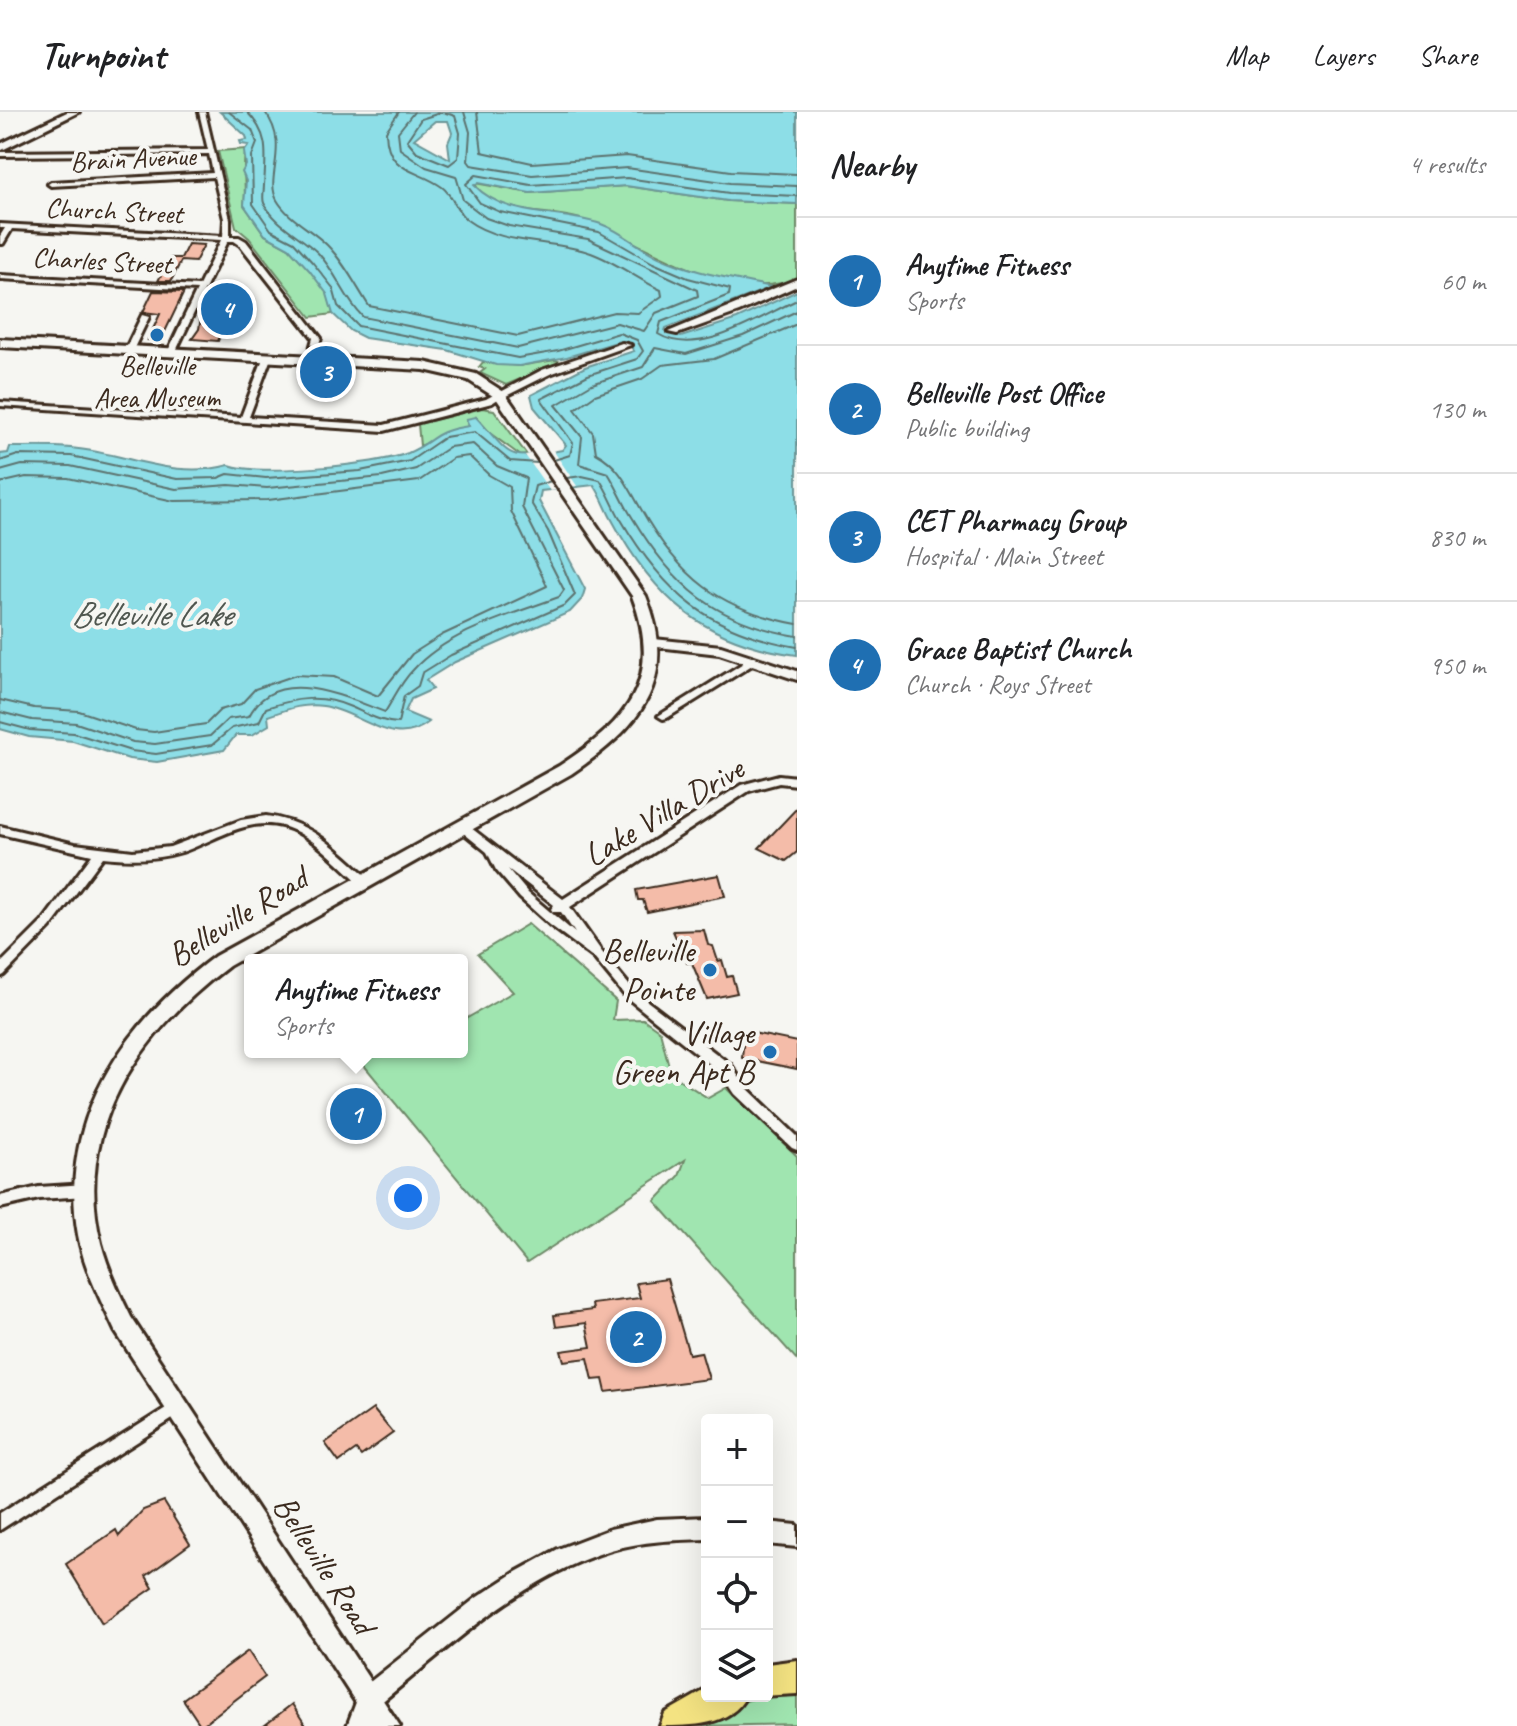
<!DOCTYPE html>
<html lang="en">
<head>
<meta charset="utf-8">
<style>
	body { margin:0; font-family:Caveat,sans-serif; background:#f6f6f6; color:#202124 }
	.controls { position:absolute; right:24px; bottom:24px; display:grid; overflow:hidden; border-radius:8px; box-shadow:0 8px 32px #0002 }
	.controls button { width:72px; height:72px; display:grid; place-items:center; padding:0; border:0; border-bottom:2px solid #e0e0e0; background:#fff; color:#202124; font:40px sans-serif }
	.you { position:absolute; left:408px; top:1086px; width:28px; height:28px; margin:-20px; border:6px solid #fff; border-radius:50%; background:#1a73e8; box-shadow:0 0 0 12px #1a73e833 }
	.badge { display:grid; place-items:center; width:52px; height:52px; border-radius:50%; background:#1f6fb2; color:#fff; font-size:26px; font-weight:700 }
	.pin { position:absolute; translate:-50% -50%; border:4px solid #fff; box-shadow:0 2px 8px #0006 }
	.popup { position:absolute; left:244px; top:842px; width:224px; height:104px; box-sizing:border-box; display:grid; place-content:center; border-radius:8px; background:#fff; filter:drop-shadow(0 2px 6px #0005); font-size:26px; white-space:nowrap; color:#757577 }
	.popup b { font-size:30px; color:#202124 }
	.popup::after { content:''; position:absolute; left:50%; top:100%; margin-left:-16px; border:16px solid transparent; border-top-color:#fff }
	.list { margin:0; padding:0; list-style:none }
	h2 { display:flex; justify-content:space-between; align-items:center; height:104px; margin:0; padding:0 32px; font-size:34px }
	h2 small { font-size:26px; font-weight:400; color:#757577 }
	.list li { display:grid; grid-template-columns:52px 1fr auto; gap:24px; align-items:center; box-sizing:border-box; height:128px; padding:0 32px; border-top:2px solid #e0e0e0 }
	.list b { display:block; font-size:30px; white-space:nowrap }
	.list p { margin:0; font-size:26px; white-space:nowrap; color:#757577 }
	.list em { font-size:26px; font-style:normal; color:#757577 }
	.icon { flex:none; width:44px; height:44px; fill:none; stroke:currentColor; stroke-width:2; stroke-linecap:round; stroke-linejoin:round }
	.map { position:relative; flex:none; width:797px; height:1614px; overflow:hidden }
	header { display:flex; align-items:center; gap:48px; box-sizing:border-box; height:112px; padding:0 40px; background:#fff; border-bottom:2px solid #e0e0e0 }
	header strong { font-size:38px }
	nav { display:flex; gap:44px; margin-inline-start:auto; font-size:28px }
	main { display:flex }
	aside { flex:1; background:#fff }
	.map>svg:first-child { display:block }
	.green { fill:#a0e5b0; stroke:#6e8867; stroke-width:2 }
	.water { fill:#8ddee7; stroke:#6c9697; stroke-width:2; fill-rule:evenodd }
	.pier { fill:#f6f6f2 }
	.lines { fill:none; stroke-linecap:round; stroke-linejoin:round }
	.shore { stroke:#5c726e; stroke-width:2 }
	.building { fill:#f4bca9; stroke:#3b2a1e; stroke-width:2 }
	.minor-casing { stroke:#3b2a1e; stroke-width:6 }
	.tertiary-casing { stroke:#3b2a1e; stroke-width:6 }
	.secondary-casing { stroke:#3b2a1e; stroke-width:6 }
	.motorway-casing { stroke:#3b2a1e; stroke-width:6 }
	.minor { fill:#f6f6f2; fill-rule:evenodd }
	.tertiary { fill:#f6f6f2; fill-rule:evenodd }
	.secondary { fill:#f6f6f2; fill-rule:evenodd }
	.motorway { fill:#f4e382; fill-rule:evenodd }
	.poi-dot { fill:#1f6fb2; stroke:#f6f6f2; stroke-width:3 }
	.labels { text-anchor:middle; stroke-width:8; stroke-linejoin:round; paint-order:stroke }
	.far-street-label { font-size:28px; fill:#3b2a1e; stroke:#f6f6f2 }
	.far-poi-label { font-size:28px; fill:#3b2a1e; stroke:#f6f6f2 }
	.street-label { font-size:34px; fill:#3b2a1e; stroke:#f6f6f2 }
	.poi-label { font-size:34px; fill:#3b2a1e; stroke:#f6f6f2; text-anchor:end }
	.water-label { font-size:36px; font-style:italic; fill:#505750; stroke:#f6f6f2 }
</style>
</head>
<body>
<header>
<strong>Turnpoint</strong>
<nav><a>Map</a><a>Layers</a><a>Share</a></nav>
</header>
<main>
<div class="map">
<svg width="797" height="1614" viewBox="0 0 797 1614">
	<rect width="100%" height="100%" fill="#f6f6f2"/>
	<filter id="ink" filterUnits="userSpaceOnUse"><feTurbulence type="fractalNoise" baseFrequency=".0125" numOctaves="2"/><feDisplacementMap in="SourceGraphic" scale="16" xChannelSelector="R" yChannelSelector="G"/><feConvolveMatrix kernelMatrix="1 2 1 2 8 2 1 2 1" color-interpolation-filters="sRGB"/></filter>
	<g filter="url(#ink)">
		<g class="green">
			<path d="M246,37C241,55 247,73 244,93L265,123L289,136L310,158L328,182L333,202L311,205L249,126L236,115L218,39Z"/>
			<path d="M475,71L530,81L626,74L728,89L797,92V166C732,196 641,127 580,107C551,97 488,105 475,71Z"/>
			<polygon points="555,248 561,250 506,273 480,261 485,257 479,255 483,250 519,254"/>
			<polygon points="482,296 494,298 527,343 521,344 491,322 476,305 470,314 420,334 418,312"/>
			<polygon points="528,812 616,889 613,908 643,907 660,919 671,962 708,986 726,976 797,1044 797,1248 655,1089 679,1064 685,1048 527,1151 353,940 462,940 462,909 513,880 478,842"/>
			<polygon points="797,1575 797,1612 698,1614 738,1591"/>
		</g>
		<path class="water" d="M220,0H797V92L728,89L626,74L530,81L479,71L474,73C507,107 559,98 601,112C623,120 639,136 659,145C696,162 733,166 772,175L666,216L665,219L681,225L737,207L797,179V543C705,531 654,487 611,406C605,395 601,383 594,373L541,379L539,389L585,477L582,487L570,500L455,550L426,568L433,577L411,587L405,600L429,610C393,639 360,599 323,594C303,591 288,597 268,604L269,613L252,623H236L224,638L157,650L129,647L73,629L29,625L0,617V342L8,341L10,335C30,335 51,334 71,336C131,342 173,368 229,353C258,364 378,353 408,341C436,329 432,319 469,314L466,307L476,305C512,344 505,350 562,338L566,333L534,295L531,283L585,255L634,239L627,230L620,229L567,245L519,254L496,253L447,238L365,226L351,219L333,202L327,182L309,158L289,136L265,123L244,93L246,69L242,60L246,53L244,40L249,33L241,32L240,29L247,28L246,24ZM435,9H448L452,21L448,31L450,47L414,27Z"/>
		<polygon class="pier" points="553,338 577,374 550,379 525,343"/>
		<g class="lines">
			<g class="shore">
				<polyline points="229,0 252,18 257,31 252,44 253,92 271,118 294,130 313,151 333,176 338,194 358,214 518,246 558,239 619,221 637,228 643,239 637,247 588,263 541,287 573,331 570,343 554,348"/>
				<path d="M247,0C270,23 266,42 264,73C264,79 262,86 264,91C275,113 301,124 318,141C337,161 344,186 363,205L518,236L617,211L644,219L656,201L698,184L697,178L588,127L509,114L486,106L463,88L456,64L426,55L400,37L398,20L414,0"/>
				<path d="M265,0C291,35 264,65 277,88C288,107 311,117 327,133C344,150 356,174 369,194L518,224L614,200L638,201L662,184L661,178C637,167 616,150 591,141C552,127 502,134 467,108C456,99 452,82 442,75C416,56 387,62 386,19L399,0"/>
				<polygon points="443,0 455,4 460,21 458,46 449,53 417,40 407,28 421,7"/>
				<polyline points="464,0 470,20 468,49 471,53 532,63 627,56 730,71 797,74"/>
				<polyline points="477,0 482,40 532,51 627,44 731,59 797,62"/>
				<path d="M797,84L729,81L627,66L531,73L476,63L466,72L480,91L500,100L599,120L653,151L688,166L730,177L729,183L661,210L658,222C699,247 759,205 797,188"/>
				<path d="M797,199L743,224L686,242L655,236L643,255L592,272L556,293L582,325L579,352L608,361C617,375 623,391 632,405C674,475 715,510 797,524"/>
				<path d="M797,212L714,247L662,253L642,267L595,283L575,297L593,321L596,341C620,354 628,375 641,397C679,465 720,498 797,512"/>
				<polyline points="0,349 18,343 71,344 177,367 218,366 228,362 266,366 360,359 410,349 445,325 475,320 510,349 538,351"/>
				<path d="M0,359L22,353L70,354L176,377L229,373L267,376L382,365L416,357L449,335L473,332L497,354L526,366L522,395L564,478L559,485C511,503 448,519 413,558C401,570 394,586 385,600C346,586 276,551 249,604L228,607L210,624L155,632L133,630L76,611L32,608L0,600"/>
				<path d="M567,366L582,364L600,368C608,380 613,394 620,406C665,483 709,519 797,535"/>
				<polyline points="0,371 26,365 68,366 174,389 268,388 419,369 453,346 469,344 489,363 510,375 511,399 547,474 442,523 412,542 378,584 334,565 296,563 255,577 241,592 220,598 206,612 154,620 136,618 79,599 34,596 0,588"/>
				<path d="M0,610L30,618L74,621L131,639L156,642L212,633L232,616L259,610L266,596C295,586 322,582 351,595C367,602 380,610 398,611L404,584L418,574L422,561L451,543L565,493L575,483L548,419L531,391L535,374L551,369"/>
			</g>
		</g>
		<g class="building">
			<polygon points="188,132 204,133 195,150 181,149 171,169 158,169 170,146 181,146"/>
			<polygon points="153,179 184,180 161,228 148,228 160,202 143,200"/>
			<polygon points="203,195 247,196 244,205 228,204 218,229 192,227 199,217"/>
			<polygon points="313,256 329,257 322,280 306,279"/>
			<polygon points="797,696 797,740 786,749 759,736"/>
			<polygon points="719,763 725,784 647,800 643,788 638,788 636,778"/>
			<polygon points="704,818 708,833 713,834 718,849 722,848 727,865 732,864 737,881 707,887 692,851 687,851 673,819"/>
			<polygon points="738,918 797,930 797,957 742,946 743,934 737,934"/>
			<polygon points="667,1167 689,1242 701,1240 709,1267 606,1280 603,1267 593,1268 588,1246 564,1249 561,1239 591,1235 586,1211 556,1215 554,1203 593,1198 592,1192 640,1186 636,1171"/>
			<polygon points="373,1297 393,1321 361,1344 356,1338 339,1350 325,1331"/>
			<polygon points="164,1390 190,1432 146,1464 153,1476 102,1511 66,1452 116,1418 119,1424 143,1398"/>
			<polygon points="248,1539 265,1565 201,1614 183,1587"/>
			<polygon points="292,1592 306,1614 264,1614"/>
		</g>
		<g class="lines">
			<g class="minor-casing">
				<g id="minor">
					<polygon points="199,0 205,0 230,107 230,125 239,125 246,129 321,226 314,250 307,248 313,226 240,133 234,129 228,129 175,241 171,243 167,241 197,178 0,167 0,163 199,174 221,128 12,117 3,132 0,132 0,124 5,116 0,116 0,112 223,124 224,107 214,65 51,74 48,72 51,70 213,61 209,42 0,44 0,40 208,38"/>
					<polygon points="142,203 149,205 133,238 126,240 125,238"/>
					<polygon points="264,244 271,246 249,305 384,313 486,287 497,281 504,283 492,291 384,319 0,294 0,290 241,305"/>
					<polygon points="753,545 758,548 757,550 667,606 663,607 658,604"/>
					<path d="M779,663L797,665V673L779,671L749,679L570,795L602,840L634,879L731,953L745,974L797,1024V1038L792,1036L735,982L721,961L626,885L594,846L550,813L520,786L496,758L487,740L456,715L462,711L466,712L563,787L741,673ZM508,757L554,793L551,797L553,800H561L575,821L528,781Z"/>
					<path d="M266,704C313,710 335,737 369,766L371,769L369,772H361C338,752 312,722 282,714C246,705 214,729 182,740C156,748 130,748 103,745L50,816L4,863L0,865V852L42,810L92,743L0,722V714L75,732L133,739L170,735L241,708Z"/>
					<polygon points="86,1072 91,1074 93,1078 91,1082 86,1084 39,1087 0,1096 0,1084 39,1075"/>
					<polygon points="177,1289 182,1291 185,1296 182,1301 0,1418 0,1401"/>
				</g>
			</g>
			<g class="tertiary-casing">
				<g id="tertiary">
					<polygon points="797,167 797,174 739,200 677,222 668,220"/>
					<polygon points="622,231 631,233 550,262 504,285 495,283 542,258"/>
					<polygon points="654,527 721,534 797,559 797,568 719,542 649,534 647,531"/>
					<path d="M707,1405V1427C674,1428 642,1429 611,1438C522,1465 448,1536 378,1593L371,1614H347L361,1577L476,1486L516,1460L558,1437L610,1417L657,1407Z"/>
					<polygon points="767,1410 797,1413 797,1435 767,1432"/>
				</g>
			</g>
			<g class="secondary-casing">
				<g id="secondary">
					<polygon points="67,0 79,0 0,39 0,32"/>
					<path d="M0,227L424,250L476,262L504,280L646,484C680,569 640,615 571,662L229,854C141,920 72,1015 101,1131C108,1157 119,1181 131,1205L400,1614H371L115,1219C101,1188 84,1157 78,1123C57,1005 126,910 215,844L559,654C628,609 664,568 632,484L496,286L468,268L424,258L0,235Z"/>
				</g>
			</g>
			<g class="motorway-casing">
				<g id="motorway">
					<polygon points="797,1548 797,1582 761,1584 767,1584 767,1552"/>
					<path d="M707,1577V1584H746C731,1614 692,1614 660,1614L665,1601Z"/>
				</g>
			</g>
			<use href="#minor" class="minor"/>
			<use href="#tertiary" class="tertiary"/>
			<use href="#secondary" class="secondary"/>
			<use href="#motorway" class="motorway"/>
		</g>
	</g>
	<g class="poi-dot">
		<circle cx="157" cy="223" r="8"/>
		<circle cx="710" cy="858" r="8"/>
		<circle cx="770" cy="940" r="8"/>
	</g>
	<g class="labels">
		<g class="far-street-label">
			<text transform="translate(133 46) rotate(-3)" y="10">Brain Avenue</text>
			<text transform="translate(114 98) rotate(3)" y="10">Church Street</text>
			<text transform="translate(102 148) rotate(3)" y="10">Charles Street</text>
		</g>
		<g class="far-poi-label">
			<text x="157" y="263">Belleville<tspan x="157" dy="32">Area Museum</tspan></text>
		</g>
		<g class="street-label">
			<text transform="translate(663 699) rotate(-31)" y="12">Lake Villa Drive</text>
			<text transform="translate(237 804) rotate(-32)" y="12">Belleville Road</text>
			<text transform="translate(325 1452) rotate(57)" y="12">Belleville Road</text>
		</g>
		<g class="poi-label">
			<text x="694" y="850">Belleville<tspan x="694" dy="39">Pointe</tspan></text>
			<text x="754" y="932">Village<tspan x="754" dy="39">Green Apt B</tspan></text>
		</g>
		<g class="water-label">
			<text x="151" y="514">Belleville Lake</text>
		</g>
	</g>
</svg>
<div class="controls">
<button>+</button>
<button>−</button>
<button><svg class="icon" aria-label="locate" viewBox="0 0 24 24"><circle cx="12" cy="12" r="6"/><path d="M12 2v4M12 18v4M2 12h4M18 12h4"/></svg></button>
<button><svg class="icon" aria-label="layers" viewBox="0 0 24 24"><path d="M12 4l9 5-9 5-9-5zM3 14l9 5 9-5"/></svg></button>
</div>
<div class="you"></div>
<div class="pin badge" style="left:356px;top:1002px">1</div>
<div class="popup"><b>Anytime Fitness</b>Sports</div>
<div class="pin badge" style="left:636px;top:1225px">2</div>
<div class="pin badge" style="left:326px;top:260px">3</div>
<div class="pin badge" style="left:227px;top:197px">4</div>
</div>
<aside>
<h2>Nearby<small>4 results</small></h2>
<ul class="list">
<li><span class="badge">1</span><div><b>Anytime Fitness</b><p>Sports</p></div><em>60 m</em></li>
<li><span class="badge">2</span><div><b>Belleville Post Office</b><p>Public building</p></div><em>130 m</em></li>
<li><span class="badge">3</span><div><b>CET Pharmacy Group</b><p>Hospital · Main Street</p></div><em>830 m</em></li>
<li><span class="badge">4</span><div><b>Grace Baptist Church</b><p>Church · Roys Street</p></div><em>950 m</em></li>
</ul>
</aside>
</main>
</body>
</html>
